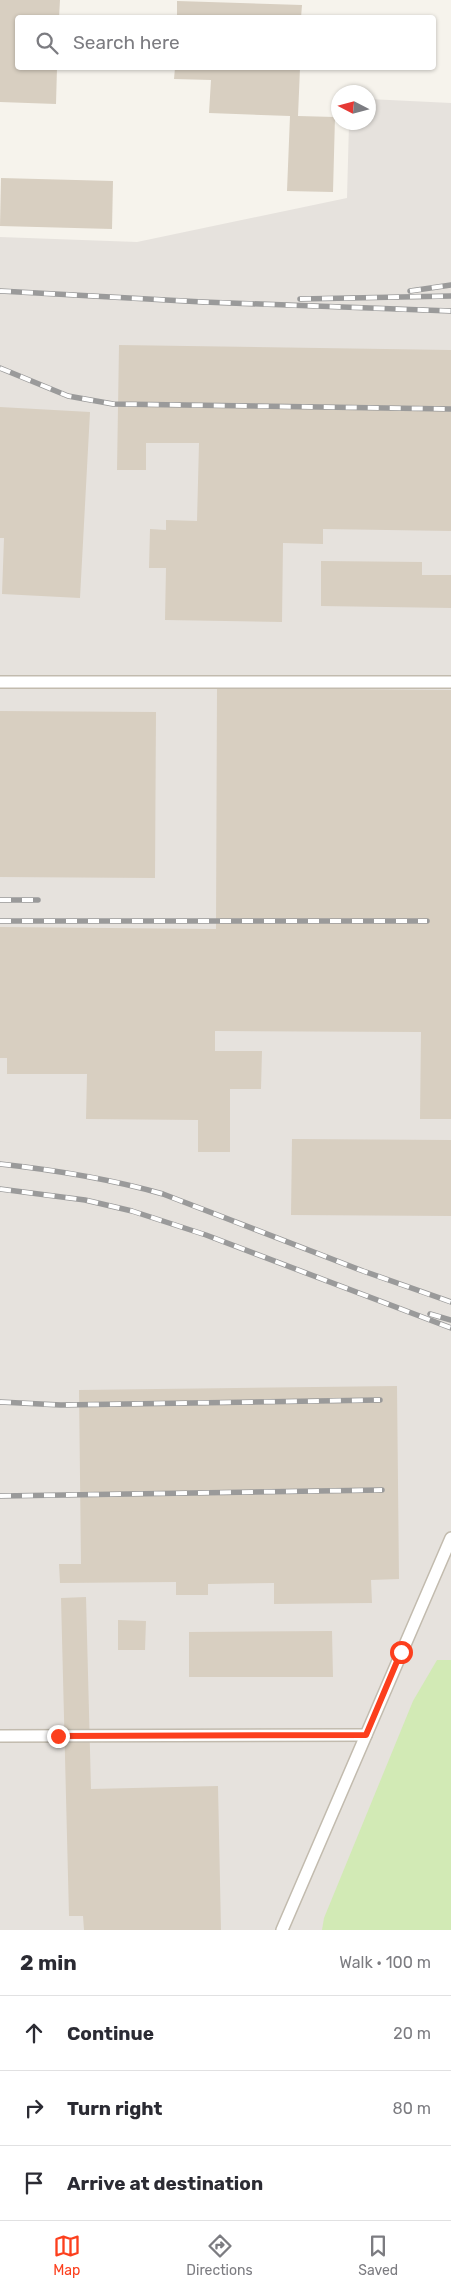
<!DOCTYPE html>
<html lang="en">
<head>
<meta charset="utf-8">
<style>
	body { margin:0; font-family:Rubik,sans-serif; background:#f2f2f3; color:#2b2b33 }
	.compass { position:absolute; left:331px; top:85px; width:45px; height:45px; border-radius:50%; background:#fff; box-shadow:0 1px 4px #0004; rotate:276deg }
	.stop { position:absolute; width:15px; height:15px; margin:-11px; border:4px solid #fc3f1d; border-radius:50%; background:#fff }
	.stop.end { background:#fc3f1d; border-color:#fff; box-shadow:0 1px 5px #0008 }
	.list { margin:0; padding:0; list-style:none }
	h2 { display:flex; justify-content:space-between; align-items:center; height:65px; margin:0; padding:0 20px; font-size:21px }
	h2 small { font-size:16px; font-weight:400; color:#7c7c81 }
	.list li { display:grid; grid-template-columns:32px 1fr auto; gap:15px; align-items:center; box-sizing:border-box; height:75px; padding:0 20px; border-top:1px solid #e1e1e2 }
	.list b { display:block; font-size:19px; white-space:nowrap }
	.list em { font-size:16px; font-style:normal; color:#7c7c81 }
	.icon { flex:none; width:28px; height:28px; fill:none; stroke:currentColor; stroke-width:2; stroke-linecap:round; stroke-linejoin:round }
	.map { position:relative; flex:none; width:451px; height:1930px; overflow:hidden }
	.search { position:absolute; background:#fff; box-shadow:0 1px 4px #0004; left:15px; right:15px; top:15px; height:55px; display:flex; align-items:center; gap:12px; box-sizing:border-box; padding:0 18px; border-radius:5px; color:#7c7c81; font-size:19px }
	.sheet { height:290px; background:#fff }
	nav { display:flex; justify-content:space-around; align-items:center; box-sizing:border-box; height:70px; border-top:1px solid #e1e1e2; background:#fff; font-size:14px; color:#7c7c81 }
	nav a { display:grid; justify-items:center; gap:2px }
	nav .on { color:#fc3f1d }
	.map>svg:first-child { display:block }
	.industrial { fill:#e6e2dd }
	.green { fill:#d2eab5 }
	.building { fill:#d8cfc1 }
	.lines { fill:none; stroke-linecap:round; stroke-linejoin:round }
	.lane-casing { stroke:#c2bbae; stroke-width:14 }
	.lane { stroke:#fff; stroke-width:11 }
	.rail-casing { stroke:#9a9a9a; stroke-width:5.5 }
	.rail { stroke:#fff; stroke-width:4; stroke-dasharray:11; stroke-linecap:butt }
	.route { stroke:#fc3f1d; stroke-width:6 }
</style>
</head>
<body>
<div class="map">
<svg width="451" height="1930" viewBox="0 0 451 1930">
	<rect width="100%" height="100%" fill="#f6f3ec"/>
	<polygon class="industrial" points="369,99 451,103 451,1930 0,1930 0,237 137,242 347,198 349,123 368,122"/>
	<polygon class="green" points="437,1660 451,1660 451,1930 322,1930 324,1918 413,1701"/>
	<g class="building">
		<polygon points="0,0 60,0 59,18 18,18 18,68 57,68 56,104 0,102"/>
		<polygon points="177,1 302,5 301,18 177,18"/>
		<polygon points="175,68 300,68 298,116 335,117 333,192 287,191 290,116 209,113 211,80 174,79"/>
		<polygon points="1,178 113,181 112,229 0,226"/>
		<polygon points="119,345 451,350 451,531 323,529 323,544 283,543 282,622 165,620 166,568 149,568 150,529 166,530 166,520 197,521 199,443 146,443 146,470 117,470"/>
		<polygon points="0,407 90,412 80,598 2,594 4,538 0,538"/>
		<polygon points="321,561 422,562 422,575 451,575 451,608 321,606"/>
		<polygon points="217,688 451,690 451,1119 420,1119 421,1032 215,1031 215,1051 262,1051 261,1089 230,1089 230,1152 198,1152 198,1120 86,1119 87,1074 7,1074 7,1058 0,1058 0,927 216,929"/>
		<polygon points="0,711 156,712 155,878 0,877"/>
		<polygon points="292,1139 451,1140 451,1216 291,1215"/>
		<polygon points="397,1386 399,1579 371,1580 372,1603 274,1604 274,1583 208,1584 208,1595 176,1595 176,1582 60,1583 59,1564 81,1564 79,1390"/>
		<polygon points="86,1597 91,1789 218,1786 221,1930 84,1930 83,1916 69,1916 61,1598"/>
		<polygon points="118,1620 146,1621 145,1650 118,1650"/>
		<polygon points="332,1631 333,1677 189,1677 189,1632"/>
	</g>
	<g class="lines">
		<g class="lane-casing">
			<g id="lane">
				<polyline points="0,682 451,682"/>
				<polyline points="0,1736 366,1735"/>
				<polyline points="282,1930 451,1538"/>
			</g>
		</g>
		<use href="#lane" class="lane"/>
		<g class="rail-casing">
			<g id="rail">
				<polyline points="0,291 203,302 451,311"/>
				<polyline points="410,291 451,285"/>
				<polyline points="300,299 451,296"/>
				<polyline points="0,368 68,396 113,404 451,409"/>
				<polyline points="0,900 38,900"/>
				<polyline points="0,921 427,921"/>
				<path d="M0,1164C55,1170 110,1179 163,1194L363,1271L451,1302"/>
				<polyline points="0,1189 85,1200 132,1211 206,1235 451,1328"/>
				<polyline points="430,1314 451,1320"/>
				<polyline points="0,1402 61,1405 380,1400"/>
				<polyline points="0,1496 382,1490"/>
			</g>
		</g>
		<use href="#rail" class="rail"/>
	</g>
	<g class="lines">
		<polyline class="route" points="58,1736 366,1735 401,1652"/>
	</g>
</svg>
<svg class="compass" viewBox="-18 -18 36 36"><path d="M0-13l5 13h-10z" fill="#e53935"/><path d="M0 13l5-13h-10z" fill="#7c7c81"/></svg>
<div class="stop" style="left:401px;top:1652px"></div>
<div class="stop end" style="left:58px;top:1736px"></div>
<div class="search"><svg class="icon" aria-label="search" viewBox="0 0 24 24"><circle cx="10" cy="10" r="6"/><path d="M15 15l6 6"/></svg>Search here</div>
</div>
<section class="sheet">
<h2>2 min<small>Walk · 100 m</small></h2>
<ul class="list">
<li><svg class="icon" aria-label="ahead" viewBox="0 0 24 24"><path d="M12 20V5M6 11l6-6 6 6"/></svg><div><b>Continue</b></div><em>20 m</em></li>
<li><svg class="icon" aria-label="right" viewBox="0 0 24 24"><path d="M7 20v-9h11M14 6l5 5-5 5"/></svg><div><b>Turn right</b></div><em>80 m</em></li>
<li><svg class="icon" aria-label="arrive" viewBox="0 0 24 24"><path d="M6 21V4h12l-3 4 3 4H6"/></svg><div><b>Arrive at destination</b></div></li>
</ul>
</section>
<nav>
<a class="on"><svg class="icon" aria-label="map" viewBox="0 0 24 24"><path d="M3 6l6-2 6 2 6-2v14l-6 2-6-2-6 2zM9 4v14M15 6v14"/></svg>Map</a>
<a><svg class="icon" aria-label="directions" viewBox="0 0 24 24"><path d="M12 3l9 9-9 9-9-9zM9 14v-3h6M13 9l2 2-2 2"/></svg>Directions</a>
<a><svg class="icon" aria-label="saved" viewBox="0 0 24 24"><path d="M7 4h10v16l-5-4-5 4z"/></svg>Saved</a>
</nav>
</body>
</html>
